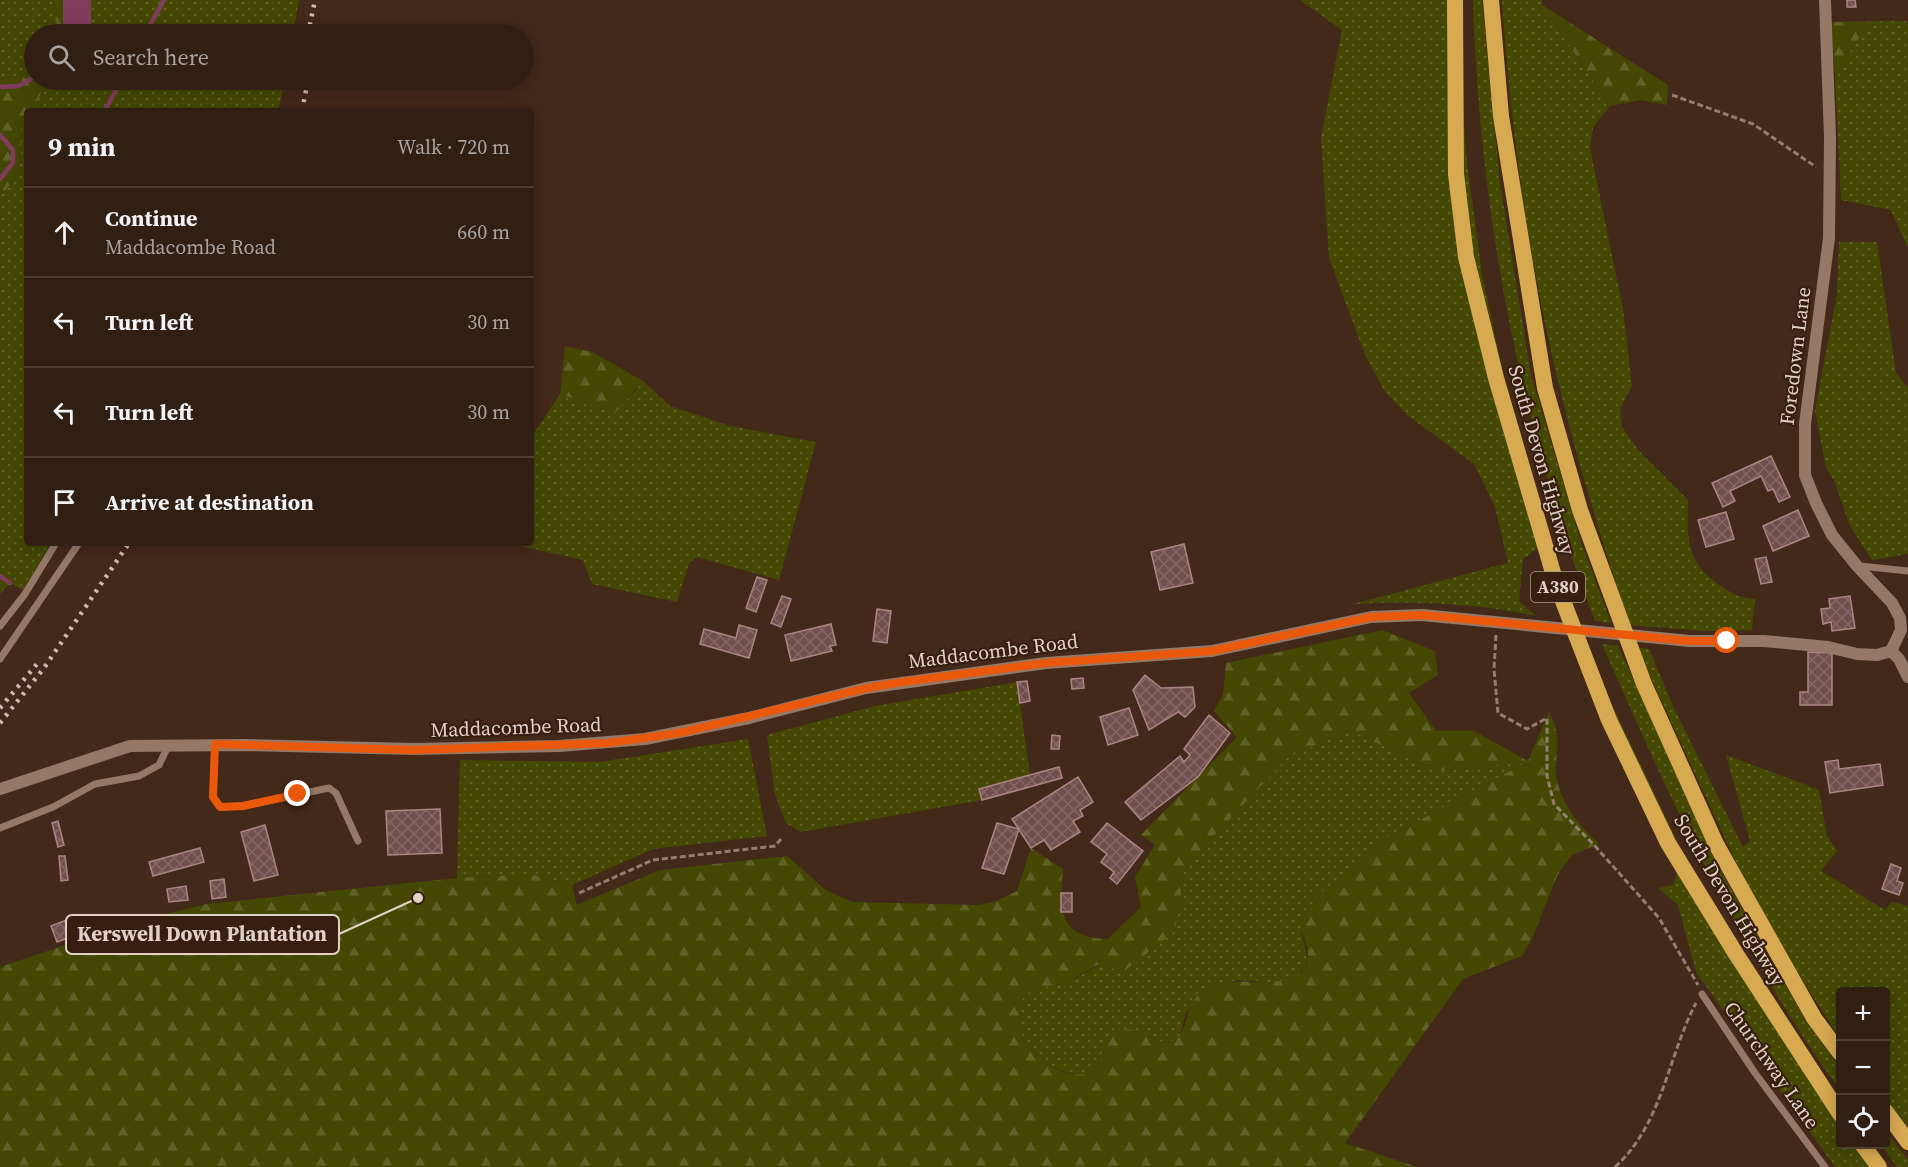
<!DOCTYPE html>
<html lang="en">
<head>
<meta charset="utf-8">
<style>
	body { margin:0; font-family:"Source Serif 4",serif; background:#3a271c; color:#f1f3f6 }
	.controls { position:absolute; right:18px; bottom:18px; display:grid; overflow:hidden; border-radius:6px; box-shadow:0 3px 15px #0003 }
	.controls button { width:54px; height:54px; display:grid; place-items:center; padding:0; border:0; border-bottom:2px solid #4d3d33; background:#321f13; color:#f1f3f6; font:30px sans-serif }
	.stop { position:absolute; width:18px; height:18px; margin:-14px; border:4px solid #ea580c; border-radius:50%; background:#fff }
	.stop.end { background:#ea580c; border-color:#fff; box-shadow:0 2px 6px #0008 }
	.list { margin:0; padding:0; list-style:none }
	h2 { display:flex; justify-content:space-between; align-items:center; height:78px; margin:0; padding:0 24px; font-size:26px }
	h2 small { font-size:20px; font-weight:400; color:#a8a2a0 }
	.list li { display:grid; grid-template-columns:39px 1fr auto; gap:18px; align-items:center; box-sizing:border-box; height:90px; padding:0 24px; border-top:2px solid #4d3d33 }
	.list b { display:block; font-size:22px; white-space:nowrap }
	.list p { margin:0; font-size:20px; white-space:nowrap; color:#a8a2a0 }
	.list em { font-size:20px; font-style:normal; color:#a8a2a0 }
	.icon { flex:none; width:33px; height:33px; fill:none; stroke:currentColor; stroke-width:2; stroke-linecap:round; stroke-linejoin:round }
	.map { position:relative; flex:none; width:1908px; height:1167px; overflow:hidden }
	.search { position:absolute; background:#321f13; box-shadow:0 3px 15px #0003; left:24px; top:24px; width:510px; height:66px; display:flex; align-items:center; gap:15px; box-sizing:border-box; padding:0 21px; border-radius:33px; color:#a8a2a0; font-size:22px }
	.panel { position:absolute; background:#321f13; box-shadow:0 3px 15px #0003; left:24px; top:108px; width:510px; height:438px; border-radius:6px }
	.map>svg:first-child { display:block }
	.grass { fill:url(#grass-dots) }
	.forest { fill:url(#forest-firs); fill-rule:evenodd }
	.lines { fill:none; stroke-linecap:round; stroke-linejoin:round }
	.stream { stroke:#823c5e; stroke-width:4.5 }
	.river { stroke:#823c5e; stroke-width:28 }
	.building { fill:url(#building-cross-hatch); stroke:#ab8684; stroke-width:1.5 }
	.path { stroke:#937e71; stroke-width:3; stroke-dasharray:6 3; stroke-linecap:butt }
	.service { stroke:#967866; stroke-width:7 }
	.minor { stroke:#967866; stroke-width:12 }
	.trunk { stroke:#d7a951; stroke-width:16 }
	.rail { stroke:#cdbcb1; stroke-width:4.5; stroke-dasharray:3 6; stroke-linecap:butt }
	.route { stroke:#ea580c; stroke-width:8 }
	.labels { text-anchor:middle; stroke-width:4.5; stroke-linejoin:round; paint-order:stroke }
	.shield { fill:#371f0f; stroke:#ae9c90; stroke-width:1.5 }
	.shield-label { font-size:18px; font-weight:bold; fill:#e1d1c7 }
	.street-label { font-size:20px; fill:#e1d1c7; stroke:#371f0f }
	.leader { fill:none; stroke:#e1d1c7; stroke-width:2 }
	.callout-dot { fill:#e1d1c7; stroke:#371f0f; stroke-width:2 }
	.callout { fill:#371f0f; stroke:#e1d1c7; stroke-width:2 }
	.callout-label { font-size:21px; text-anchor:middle; font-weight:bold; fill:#e1d1c7 }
</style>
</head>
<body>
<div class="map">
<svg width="1908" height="1167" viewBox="0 0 1908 1167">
	<defs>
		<pattern id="grass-dots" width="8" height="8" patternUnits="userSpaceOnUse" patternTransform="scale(1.5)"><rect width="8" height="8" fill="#444803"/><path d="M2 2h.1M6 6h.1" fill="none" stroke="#5f6126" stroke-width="1.8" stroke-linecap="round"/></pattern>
		<pattern id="forest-firs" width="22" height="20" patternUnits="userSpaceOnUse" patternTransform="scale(1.5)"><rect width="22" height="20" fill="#444803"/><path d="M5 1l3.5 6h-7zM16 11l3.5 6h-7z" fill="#5f6126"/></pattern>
		<pattern id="building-cross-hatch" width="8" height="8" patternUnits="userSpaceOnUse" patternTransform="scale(1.5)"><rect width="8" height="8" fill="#714f4d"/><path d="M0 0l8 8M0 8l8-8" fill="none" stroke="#856765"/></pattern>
	</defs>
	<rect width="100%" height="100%" fill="#422919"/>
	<g class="grass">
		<polygon points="0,0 53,0 57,34 34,34 34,72 0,79"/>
		<polygon points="83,0 299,0 293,34 84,34"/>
		<path d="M1300,0H1455L1467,163L1482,274L1539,547L1523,559L1519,601L1536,616C1475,603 1416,601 1353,604L1508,563L1495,507L1474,464L1407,415L1385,392L1365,355L1329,258L1321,138L1342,30Z"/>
		<path d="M1473,0H1482L1500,183L1531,375L1581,542L1611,623L1595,621C1520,425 1479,210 1473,0Z"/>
		<path d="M1502,0H1542V5L1610,106L1593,127L1590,148L1623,309L1632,386L1620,409L1622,427L1638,450L1688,500C1687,538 1686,563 1721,586C1732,594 1741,598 1755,599L1752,630L1704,631L1629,625C1604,545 1578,466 1559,385C1528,258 1511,130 1502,0Z"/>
		<polygon points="1870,21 1907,21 1908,27 1908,248 1891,210 1841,200 1835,75"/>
		<polygon points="81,80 285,80 278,111 35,111 42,89 79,85"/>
		<path d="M27,122V543H51L23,590L10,583L0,594V196C24,173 20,160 21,129Z"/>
		<polygon points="1839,242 1877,242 1896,373 1908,388 1908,554 1872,560 1850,526 1834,480 1826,468 1815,411 1837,294"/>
		<polygon points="643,381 670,406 730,426 816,442 779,580 697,557 689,563 677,602 592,584 583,560 507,543 531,543 531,438 560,394 574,399 632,395"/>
		<polygon points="1582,642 1707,904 1840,1119 1840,1144 1859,1145 1877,1167 1835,1167 1696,972 1678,905 1658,888 1673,885 1678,870"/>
		<path d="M1602,644L1618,646L1722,873L1805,1019L1840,1068V1090C1741,954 1669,798 1602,644Z"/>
		<polygon points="1637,648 1649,649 1673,706 1743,847 1750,841 1726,755 1819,790 1827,836 1837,851 1821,871 1885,910 1892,902 1908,906 1908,1131 1886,1101 1886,992 1840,992 1840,1038 1801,978 1742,875"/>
		<polygon points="1017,682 1030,775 979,789 982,800 801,832 786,823 775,795 767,735 875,706"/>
		<path d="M1350,730L1435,771L1527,762L1385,839L1301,931L1308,960C1297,997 1252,975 1229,982C1224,983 1190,1007 1187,1011C1180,1022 1187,1036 1171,1042C1149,1045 1136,1020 1113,1033C1099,1040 1105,1063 1092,1073C1077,1077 1060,1071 1048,1064C1028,1054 1006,1018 1024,997C1034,986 1049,987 1062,983C1099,972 1149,927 1181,903V871L1288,757Z"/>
		<polygon points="748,739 767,836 653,849 572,885 529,874 457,878 460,760 600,762"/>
		<polygon points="1886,1131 1908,1160 1908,1167 1897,1167 1881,1145 1886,1144"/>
	</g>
	<g class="forest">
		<polygon points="53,0 83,0 84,34 57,34"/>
		<polygon points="1542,5 1668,85 1667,105 1641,100 1610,106"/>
		<polygon points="1870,21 1835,75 1831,22"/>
		<path d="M34,72V80H81L80,85L42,89L35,111H27V122L21,129C20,160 24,173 0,196V79Z"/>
		<polygon points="565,346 592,352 643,381 615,413 560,394"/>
		<path d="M1382,630L1435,651L1438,675L1409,693L1436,731H1474L1528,761L1549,712C1559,731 1558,742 1556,762C1553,795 1577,823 1599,844L1572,855L1557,876L1532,939L1522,956L1463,979L1345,1143L1417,1167H0V967L140,920L207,904L457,878L529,874L572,885L577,905L660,870L787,856L827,891L853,902L980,905L999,900L1017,891L1031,848L1063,869C1059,909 1058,938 1108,939L1141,907L1135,877L1155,845L1141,835L1237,737L1214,711L1223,694L1226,663ZM1350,730L1435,771L1525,763L1385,839L1317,896L1300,922C1301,935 1309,946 1308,958C1307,992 1246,979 1226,982C1218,984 1208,988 1201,993C1183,1005 1191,1034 1171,1042C1149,1045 1136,1020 1113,1033C1097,1041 1106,1063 1092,1073C1059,1082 1020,1051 1019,1018C1019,1011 1019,1002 1025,996C1036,986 1051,987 1064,983C1075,978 1086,971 1097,965L1124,971L1174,932L1181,903V871L1288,757Z"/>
	</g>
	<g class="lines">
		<g class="stream">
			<polyline points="145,34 164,0"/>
			<polyline points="0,87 19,86 34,77"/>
			<polyline points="105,111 121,80"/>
			<polyline points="0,135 13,150 13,163 0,179"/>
			<polyline points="0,576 10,583"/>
		</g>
		<polyline class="river" points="77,34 77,0"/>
	</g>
	<g class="building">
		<polygon points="1847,0 1855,0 1856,7 1847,7"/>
		<polygon points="1771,456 1790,497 1779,502 1773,489 1768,491 1761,476 1730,491 1735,501 1723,507 1712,483"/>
		<polygon points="1798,510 1809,536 1773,551 1763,526"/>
		<polygon points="1726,512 1734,539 1706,547 1698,520"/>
		<polygon points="1184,544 1193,583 1160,590 1151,552"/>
		<polygon points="1766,557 1772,582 1761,584 1755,559"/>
		<polygon points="757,577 767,580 756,612 746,608"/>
		<polygon points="782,596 791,599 781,627 771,623"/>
		<polygon points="1850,596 1855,628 1832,631 1831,622 1823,624 1821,609 1830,608 1829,599"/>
		<polygon points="877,609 891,611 887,643 873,641"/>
		<polygon points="831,624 836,645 830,646 832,651 791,661 785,635"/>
		<polygon points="739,625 757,630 749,658 700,644 704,629 736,638"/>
		<polygon points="1808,652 1832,653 1832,705 1800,705 1800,692 1808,692"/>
		<polygon points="1145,675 1161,688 1193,687 1195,707 1185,717 1178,712 1149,730 1133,690"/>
		<polygon points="1083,678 1084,688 1072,689 1071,679"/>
		<polygon points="1027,681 1030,701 1020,703 1017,682"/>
		<polygon points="1129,708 1138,735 1108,745 1100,717"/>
		<polygon points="1209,715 1230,733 1198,777 1141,820 1125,802 1180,756 1184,762 1190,755 1184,749"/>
		<polygon points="1052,735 1060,736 1059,749 1051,749"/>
		<polygon points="1838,760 1839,769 1880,764 1883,785 1830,793 1825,762"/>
		<polygon points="1059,767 1062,778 982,800 979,789"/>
		<polygon points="1078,777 1093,802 1080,810 1083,816 1073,821 1080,832 1051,850 1044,840 1031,848 1012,819"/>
		<polygon points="440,809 442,853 388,855 386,811"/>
		<polygon points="58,821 64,845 58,847 52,823"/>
		<polygon points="997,823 1019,829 1004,874 982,868"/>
		<polygon points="1107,823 1143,851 1117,884 1110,878 1114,872 1101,862 1107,854 1091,842"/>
		<polygon points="265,825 278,875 254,881 241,832"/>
		<polygon points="200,848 204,862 153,876 149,862"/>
		<polygon points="59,856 65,856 68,880 61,881"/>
		<polygon points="1891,864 1901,868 1897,881 1903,883 1899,895 1882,889"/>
		<polygon points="224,879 226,897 212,899 210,881"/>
		<polygon points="186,886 188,900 169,902 167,889"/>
		<rect x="1061" y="893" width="11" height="19"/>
		<polygon points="72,918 78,934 57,942 51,926"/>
	</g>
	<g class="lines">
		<g class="path">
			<polyline points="1672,95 1753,124 1816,167"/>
			<polyline points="1496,635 1494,669 1498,713 1527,729 1547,718 1547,776 1554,804 1595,846 1659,918 1698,985"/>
			<polyline points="579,893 653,860 775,846 782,838"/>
			<path d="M1615,1167C1662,1125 1668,1056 1696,1003"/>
		</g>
		<g class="service">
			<polyline points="1860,566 1908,571"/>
			<polyline points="0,626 25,594 56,543"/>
			<polyline points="0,659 79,543"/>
			<polyline points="215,744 213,797 221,807 243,806 329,788 336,793 358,841"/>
			<polyline points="0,828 53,807 95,784 139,776 159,765 169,744"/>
			<polyline points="1702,994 1755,1073 1825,1167"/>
		</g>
		<g class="minor">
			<polyline points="1825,0 1830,137 1829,238 1805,424 1805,475 1816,503 1832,535 1857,566 1892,603 1900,618 1901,630 1891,651"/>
			<polyline points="1891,651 1899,659 1908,677"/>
			<polyline points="0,789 130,746 242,745 415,749 559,746 645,739 749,718 866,688 1046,663 1212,651 1371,617 1422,615 1690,641 1764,641 1828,647 1857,654 1877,655 1891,651"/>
		</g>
		<g class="trunk">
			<polyline points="1455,0 1456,174 1466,257 1496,378 1556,583 1609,720 1668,843 1736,954 1840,1114"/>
			<polyline points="1491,0 1501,116 1545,388 1580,510 1644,684 1716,844 1814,1018 1840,1053"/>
			<polyline points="1886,1112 1908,1142"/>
			<polyline points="1862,1144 1879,1167"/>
		</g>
		<g class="rail">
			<polyline points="308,34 315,0"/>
			<polyline points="302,111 308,80"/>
			<polyline points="0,708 37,664"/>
			<polyline points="0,723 44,668 129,543"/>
		</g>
	</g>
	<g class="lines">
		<polyline class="route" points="298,794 243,806 220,807 213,797 215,744 415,750 608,743 679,733 867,688 902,682 1046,663 1212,651 1371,617 1422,615 1690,641 1727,641"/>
	</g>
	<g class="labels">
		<rect class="shield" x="1531" y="572" width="54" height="30" rx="4.5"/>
		<g class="shield-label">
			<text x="1558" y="593">A380</text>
		</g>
		<g class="street-label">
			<text transform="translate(1795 356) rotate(-83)" y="7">Foredown Lane</text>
			<text transform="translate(1542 460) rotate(74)" y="7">South Devon Highway</text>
			<text transform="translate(993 651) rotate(-7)" y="7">Maddacombe Road</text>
			<text transform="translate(516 727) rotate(-2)" y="7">Maddacombe Road</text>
			<text transform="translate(1730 900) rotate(59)" y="7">South Devon Highway</text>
			<text transform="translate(1772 1065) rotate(55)" y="7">Churchway Lane</text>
		</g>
	</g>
	<path class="leader" d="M418 898L339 934"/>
	<circle class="callout-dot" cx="418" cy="898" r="6"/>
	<rect class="callout" x="66" y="915" width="273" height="39" rx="6"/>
	<g class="callout-label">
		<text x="202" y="941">Kerswell Down Plantation</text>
	</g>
</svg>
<div class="controls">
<button>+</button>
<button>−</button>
<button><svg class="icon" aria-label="locate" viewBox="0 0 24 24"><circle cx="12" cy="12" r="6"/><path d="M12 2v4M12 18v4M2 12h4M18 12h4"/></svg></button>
</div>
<div class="stop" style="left:1727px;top:641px"></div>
<div class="stop end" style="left:298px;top:794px"></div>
<div class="search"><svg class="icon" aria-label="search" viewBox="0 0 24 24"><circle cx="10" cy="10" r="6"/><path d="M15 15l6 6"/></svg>Search here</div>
<section class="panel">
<h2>9 min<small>Walk · 720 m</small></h2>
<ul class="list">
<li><svg class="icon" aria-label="ahead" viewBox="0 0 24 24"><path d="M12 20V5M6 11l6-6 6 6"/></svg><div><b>Continue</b><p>Maddacombe Road</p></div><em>660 m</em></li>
<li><svg class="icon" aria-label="left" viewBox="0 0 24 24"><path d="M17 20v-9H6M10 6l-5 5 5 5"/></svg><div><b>Turn left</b></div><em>30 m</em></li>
<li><svg class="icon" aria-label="left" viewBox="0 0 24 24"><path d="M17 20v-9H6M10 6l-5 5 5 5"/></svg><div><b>Turn left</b></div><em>30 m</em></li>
<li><svg class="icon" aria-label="arrive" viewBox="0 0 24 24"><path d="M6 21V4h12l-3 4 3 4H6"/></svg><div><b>Arrive at destination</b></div></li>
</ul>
</section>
</div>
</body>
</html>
